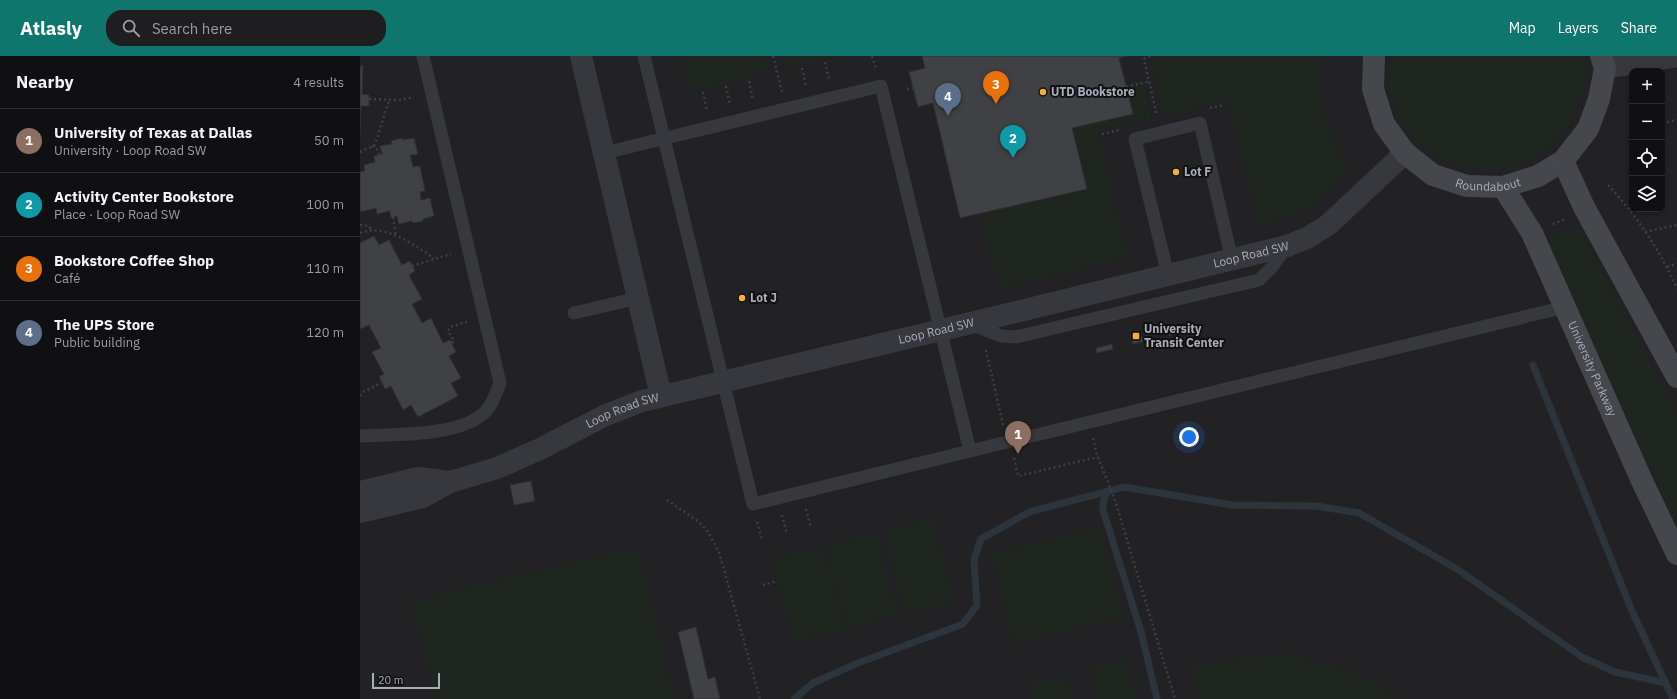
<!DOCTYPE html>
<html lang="en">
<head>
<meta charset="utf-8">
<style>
	body { margin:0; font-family:"IBM Plex Sans",sans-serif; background:#1e1e20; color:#f1f3f6 }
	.controls { position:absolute; right:12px; top:12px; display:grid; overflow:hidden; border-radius:8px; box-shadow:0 2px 6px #0003 }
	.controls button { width:36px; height:36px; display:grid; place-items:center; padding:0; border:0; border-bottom:1px solid #303032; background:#101012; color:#f1f3f6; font:20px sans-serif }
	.scale { position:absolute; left:12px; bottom:10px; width:68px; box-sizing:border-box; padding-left:4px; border:2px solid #a8adb8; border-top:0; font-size:11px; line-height:14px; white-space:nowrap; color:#a8adb8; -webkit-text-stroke:3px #111113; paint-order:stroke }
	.you { position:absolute; left:829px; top:381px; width:14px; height:14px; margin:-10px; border:3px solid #fff; border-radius:50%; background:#1a73e8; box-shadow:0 0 0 6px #1a73e833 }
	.badge { display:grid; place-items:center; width:26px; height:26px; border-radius:50%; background:#0f766e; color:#fff; font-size:13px; font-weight:700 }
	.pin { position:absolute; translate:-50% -33px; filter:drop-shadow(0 1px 2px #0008) }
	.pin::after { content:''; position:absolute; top:21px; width:14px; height:12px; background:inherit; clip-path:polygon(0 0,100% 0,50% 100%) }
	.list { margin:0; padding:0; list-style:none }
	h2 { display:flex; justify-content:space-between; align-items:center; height:52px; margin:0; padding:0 16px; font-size:17px }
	h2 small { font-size:13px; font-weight:400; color:#9c9d9f }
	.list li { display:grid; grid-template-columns:26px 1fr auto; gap:12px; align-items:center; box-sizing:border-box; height:64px; padding:0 16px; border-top:1px solid #303032 }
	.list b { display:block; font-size:15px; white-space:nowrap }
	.list p { margin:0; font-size:13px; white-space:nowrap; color:#9c9d9f }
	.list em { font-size:13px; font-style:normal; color:#9c9d9f }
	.icon { flex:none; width:22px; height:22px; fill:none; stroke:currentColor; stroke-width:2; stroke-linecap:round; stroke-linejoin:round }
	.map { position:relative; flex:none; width:1317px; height:643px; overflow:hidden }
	header { display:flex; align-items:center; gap:24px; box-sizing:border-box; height:56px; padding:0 20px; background:#0f766e; color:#fff }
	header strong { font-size:19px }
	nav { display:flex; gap:22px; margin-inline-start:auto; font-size:14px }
	.search { width:280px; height:36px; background:#1e1e20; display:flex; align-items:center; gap:10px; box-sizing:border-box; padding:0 14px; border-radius:16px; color:#9c9d9f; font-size:15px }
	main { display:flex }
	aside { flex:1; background:#101012 }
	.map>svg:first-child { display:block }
	.built { fill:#222225; fill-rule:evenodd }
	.green { fill:#1e261f }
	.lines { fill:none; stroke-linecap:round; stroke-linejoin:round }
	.stream { stroke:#2c353c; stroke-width:7 }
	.building { fill:#404145; stroke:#303034 }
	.path { stroke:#3d3f44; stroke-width:2.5; stroke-dasharray:2 3; stroke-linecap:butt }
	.lane { stroke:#37383d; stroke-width:13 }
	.street { stroke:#37383d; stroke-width:22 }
	.secondary { stroke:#45474d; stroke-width:22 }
	.poi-dot { fill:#f2b134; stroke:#111113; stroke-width:1.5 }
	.labels { text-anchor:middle; stroke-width:4; stroke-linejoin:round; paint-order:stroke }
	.poi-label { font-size:12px; font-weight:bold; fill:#a8adb8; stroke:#111113; text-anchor:start }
	.street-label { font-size:12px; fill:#a8adb8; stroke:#111113 }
</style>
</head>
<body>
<header>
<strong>Atlasly</strong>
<div class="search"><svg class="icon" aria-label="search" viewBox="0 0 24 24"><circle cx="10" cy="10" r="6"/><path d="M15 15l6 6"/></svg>Search here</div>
<nav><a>Map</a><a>Layers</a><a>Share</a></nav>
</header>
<main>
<aside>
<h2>Nearby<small>4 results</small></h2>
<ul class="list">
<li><span class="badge" style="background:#8d6e63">1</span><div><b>University of Texas at Dallas</b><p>University · Loop Road SW</p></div><em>50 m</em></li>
<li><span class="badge" style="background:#0f9aa8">2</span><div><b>Activity Center Bookstore</b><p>Place · Loop Road SW</p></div><em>100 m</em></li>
<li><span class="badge" style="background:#e8710a">3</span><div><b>Bookstore Coffee Shop</b><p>Café</p></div><em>110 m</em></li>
<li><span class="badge" style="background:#5c6f8a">4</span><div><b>The UPS Store</b><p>Public building</p></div><em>120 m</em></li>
</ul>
</aside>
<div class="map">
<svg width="1317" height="643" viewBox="0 0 1317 643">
	<rect width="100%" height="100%" fill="#161618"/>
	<path class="built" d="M0,0H1317V643H0ZM1272,15H1302V153H1272Z"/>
	<g class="green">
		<polygon points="323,0 403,0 408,17 331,35"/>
		<polygon points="423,0 476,0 426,12"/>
		<path d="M796,0H962C960,50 963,70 989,113C975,127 960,145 943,154C929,162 914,165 898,170L868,45L804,60L791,3Z"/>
		<path d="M1031,0H1223C1227,21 1223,42 1213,61C1184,118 1114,130 1063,92C1048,80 1036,57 1031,38C1028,28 1030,15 1029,5Z"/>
		<polygon points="784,29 791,62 738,75 768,201 641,232 637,225 621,163 629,161 628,156 727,133 712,72 773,58 767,34"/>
		<polygon points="1217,169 1317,358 1317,472 1186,185"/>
		<polygon points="573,463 594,546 544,558 523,475"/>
		<polygon points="741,471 763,561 653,587 631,498"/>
		<polygon points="516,477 537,560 487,572 466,490"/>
		<polygon points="278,491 315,643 75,643 51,546"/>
		<polygon points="463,491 484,573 433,586 412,504"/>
		<path d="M925,598C964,608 1004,612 1034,643H839L831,610L850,606Z"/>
		<polygon points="767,604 776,643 737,643 730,613"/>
		<polygon points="706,620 711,643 672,643 669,628"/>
	</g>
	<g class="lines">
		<g class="stream">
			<polyline points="1173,309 1272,555 1313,643"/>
			<polyline points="747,435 743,447 743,454 781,576 797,643"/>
			<polyline points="434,643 453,627 498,607 603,568 617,549 614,503 621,483 669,456 764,431 872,449 956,450 999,457 1097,513 1222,601 1255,616 1306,627"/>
		</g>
	</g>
	<g class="building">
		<polygon points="562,0 767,0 759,2 773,58 712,72 727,133 600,162 573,47 558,51 549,16 565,12"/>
		<polygon points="0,10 3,10 2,38 9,39 9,50 1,50 0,78"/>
		<polygon points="42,82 42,84 54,82 58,98 50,99 53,111 60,110 65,135 60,136 61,144 70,142 74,160 63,163 63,165 53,167 52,165 39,168 37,160 31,162 30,155 17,158 16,152 0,156 0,116 5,115 4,109 15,106 14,100 22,98 20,90 32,88 31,85"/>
		<polygon points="14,180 19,189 29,184 42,209 50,205 55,215 49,219 62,243 52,248 62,267 71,262 83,287 90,284 96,296 89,300 101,322 91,327 98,340 58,361 51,349 43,354 31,330 25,333 19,321 24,318 12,296 21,292 9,269 0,273 0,187"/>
		<polygon points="824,270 826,275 809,280 808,275"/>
		<polygon points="788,279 789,284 773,288 772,284"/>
		<polygon points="752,288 753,293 737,297 736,292"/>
		<polygon points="171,425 175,445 154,449 150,429"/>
		<polygon points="336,571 348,623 355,621 360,643 334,643 318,576"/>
	</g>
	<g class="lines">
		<g class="path">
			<polyline points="413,0 422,36"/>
			<polyline points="512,0 516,13"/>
			<polyline points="790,0 784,3 797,60"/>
			<polyline points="465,6 469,23"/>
			<polyline points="442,12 446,31"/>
			<polyline points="389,25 393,44"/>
			<polyline points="366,30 370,49"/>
			<polyline points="766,31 790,25"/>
			<polyline points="547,33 553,32"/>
			<polyline points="343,36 347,55"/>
			<polyline points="9,43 40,44 54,41"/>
			<polyline points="850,52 864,49"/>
			<polyline points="1302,67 1317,64"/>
			<polyline points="742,78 759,74"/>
			<polyline points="12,90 18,94 19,99"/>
			<polyline points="0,96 15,89 29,44"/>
			<path d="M1248,129C1277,160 1300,194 1317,233"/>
			<polyline points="33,161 36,180"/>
			<polyline points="1193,168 1205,163"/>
			<polyline points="0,169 9,170 11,174"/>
			<polyline points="1285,176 1317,169"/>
			<path d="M0,177C25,167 54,189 74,202"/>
			<polyline points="52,210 91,198"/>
			<polyline points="1307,211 1317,208"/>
			<polyline points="92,287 94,285 88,275 90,271 107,266"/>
			<polyline points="626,294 643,369"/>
			<polyline points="0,340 3,336 21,327"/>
			<polyline points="733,382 736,396 755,444 815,643"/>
			<polyline points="654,402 658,420 738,401"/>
			<polyline points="307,444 339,466 348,476 359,496 400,643"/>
			<polyline points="446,453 451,472"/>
			<polyline points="422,459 427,478"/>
			<polyline points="397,466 402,484"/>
			<polyline points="403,529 417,525"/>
		</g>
		<g class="lane">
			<polyline points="284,0 393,448 610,395"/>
			<polyline points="244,97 521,30 610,395 1205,251"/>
			<polyline points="808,219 775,83 840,67 872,204"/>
			<polyline points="214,257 278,242"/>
			<polyline points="611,268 641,280 656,281 899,224 912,211 927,190"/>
			<path d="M0,380C34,378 100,381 125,356C133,348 136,337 140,327L63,0"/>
		</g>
		<g class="street">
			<polyline points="221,0 301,340"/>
			<polyline points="1245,12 1317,0"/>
			<polyline points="0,436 58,422 90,426"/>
			<path id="s1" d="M0,456L63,441L90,426L137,412L180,393L246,359L282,345L615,266L927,190L947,182L968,169L1045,97"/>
		</g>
		<g class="secondary">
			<path id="s2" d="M1014,0L1013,33L1024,68L1045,97L1073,119L1107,130L1143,131L1178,120L1203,105L1228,73L1239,43L1245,12L1241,0"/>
			<polyline points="1203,105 1224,151 1317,321"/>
			<path id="s3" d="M1143,131L1172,177L1282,425L1317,498"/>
		</g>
	</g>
	<g class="poi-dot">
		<circle cx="683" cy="36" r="4"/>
		<circle cx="816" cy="116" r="4"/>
		<circle cx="382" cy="242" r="4"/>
		<rect x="772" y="276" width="8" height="8" rx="2"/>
	</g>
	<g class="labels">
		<g class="poi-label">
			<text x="691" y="40">UTD Bookstore</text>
			<text x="824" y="120">Lot F</text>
			<text x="390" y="246">Lot J</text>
			<text x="784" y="277">University<tspan x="784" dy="14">Transit Center</tspan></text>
		</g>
		<g class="street-label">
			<text dy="4" stroke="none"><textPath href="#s2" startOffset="198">Roundabout</textPath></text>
			<text dy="4" stroke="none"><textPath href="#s1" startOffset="931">Loop Road SW</textPath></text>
			<text dy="4" stroke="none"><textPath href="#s1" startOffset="607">Loop Road SW</textPath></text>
			<text dy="4" stroke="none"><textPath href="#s3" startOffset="203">University Parkway</textPath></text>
			<text dy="4" stroke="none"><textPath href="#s1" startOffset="283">Loop Road SW</textPath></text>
		</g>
	</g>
</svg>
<div class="controls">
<button>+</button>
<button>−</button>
<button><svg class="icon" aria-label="locate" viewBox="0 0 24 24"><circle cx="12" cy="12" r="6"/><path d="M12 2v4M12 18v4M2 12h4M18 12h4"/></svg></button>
<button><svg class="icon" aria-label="layers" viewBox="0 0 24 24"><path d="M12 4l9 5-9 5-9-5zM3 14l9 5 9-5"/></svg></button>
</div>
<div class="scale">20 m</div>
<div class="you"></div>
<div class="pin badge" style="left:658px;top:398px;background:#8d6e63">1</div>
<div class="pin badge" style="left:653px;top:102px;background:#0f9aa8">2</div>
<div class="pin badge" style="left:636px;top:48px;background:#e8710a">3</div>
<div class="pin badge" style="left:588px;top:60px;background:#5c6f8a">4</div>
</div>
</main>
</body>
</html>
